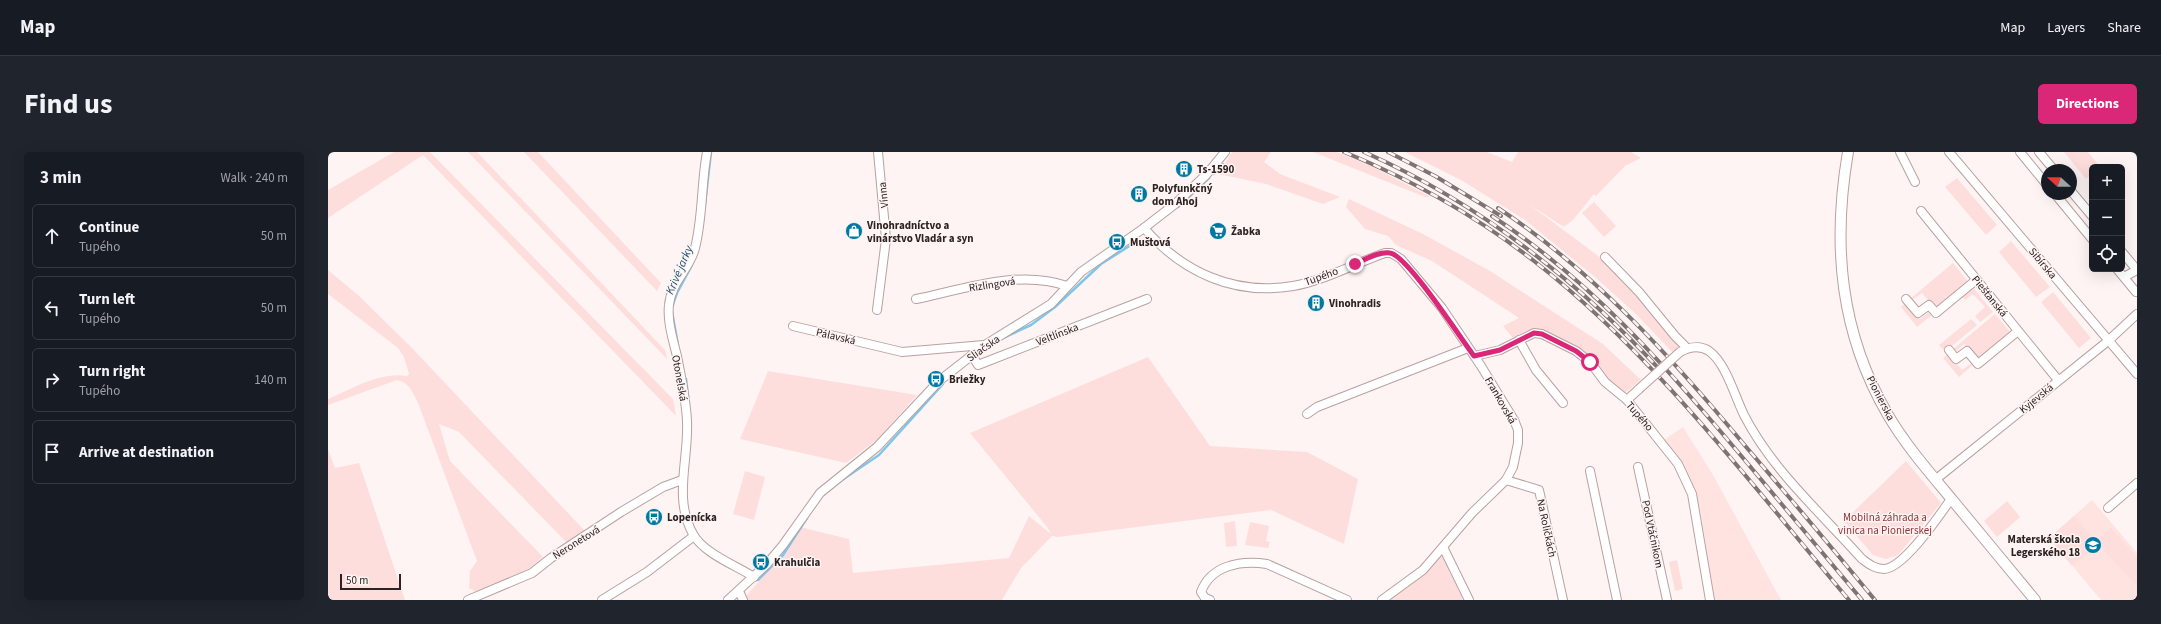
<!DOCTYPE html>
<html lang="en">
<head>
<meta charset="utf-8">
<style>
	body { margin:0; font-family:"Source Sans 3",sans-serif; background:#20242c; color:#f1f3f6 }
	.controls { position:absolute; right:12px; top:12px; display:grid; overflow:hidden; border-radius:6px; box-shadow:0 4px 16px #0002 }
	.controls button { width:36px; height:36px; display:grid; place-items:center; padding:0; border:0; border-bottom:1px solid #363941; background:#171b24; color:#f1f3f6; font:20px sans-serif }
	.compass { position:absolute; left:1713px; top:12px; width:36px; height:36px; border-radius:50%; background:#171b24; box-shadow:0 4px 16px #0002; rotate:291deg }
	.scale { position:absolute; left:12px; bottom:10px; width:61px; box-sizing:border-box; padding-left:4px; border:2px solid #2b2221; border-top:0; font-size:11px; line-height:14px; white-space:nowrap; color:#2b2221; -webkit-text-stroke:3px #fef4f3; paint-order:stroke }
	.stop { position:absolute; width:12px; height:12px; margin:-9px; border:3px solid #db2777; border-radius:50%; background:#fff }
	.stop.end { background:#db2777; border-color:#fff; box-shadow:0 1px 4px #0008 }
	.list { margin:0; padding:0; list-style:none }
	h2 { display:flex; justify-content:space-between; align-items:center; height:52px; margin:0; padding:0 16px; font-size:17px }
	h2 small { font-size:13px; font-weight:400; color:#9ea1a6 }
	.list li { display:grid; grid-template-columns:26px 1fr auto; gap:12px; align-items:center; box-sizing:border-box; height:64px; margin:0 8px 8px; padding:0 8px; border:1px solid #363941; border-radius:6px }
	.list b { display:block; font-size:15px; white-space:nowrap }
	.list p { margin:0; font-size:13px; white-space:nowrap; color:#9ea1a6 }
	.list em { font-size:13px; font-style:normal; color:#9ea1a6 }
	.icon { flex:none; width:22px; height:22px; fill:none; stroke:currentColor; stroke-width:2; stroke-linecap:round; stroke-linejoin:round }
	.map { position:relative; flex:none; width:1809px; height:448px; overflow:hidden; border-radius:6px }
	header { display:flex; align-items:center; gap:24px; box-sizing:border-box; height:56px; padding:0 20px; background:#171b24; border-bottom:1px solid #363941 }
	header strong { font-size:19px }
	nav { display:flex; gap:22px; margin-inline-start:auto; font-size:14px }
	.intro { display:flex; align-items:center; justify-content:space-between; box-sizing:border-box; height:96px; padding:0 24px }
	h1 { margin:0; font-size:28px }
	.button { padding:10px 18px; border-radius:6px; background:#db2777; color:#fff; font-size:14px; font-weight:700 }
	main { display:flex; gap:24px; padding:0 24px }
	aside { flex:1; background:#171b24; border-radius:6px; box-shadow:0 4px 16px #0002 }
	.map>svg:first-child { display:block }
	.built { fill:#ffe3e1 }
	.green { fill:#fededc }
	.lines { fill:none; stroke-linecap:round; stroke-linejoin:round }
	.stream { stroke:#7dc7ec; stroke-width:2.5 }
	.minor-casing { stroke:#b9a19f; stroke-width:10 }
	.tertiary-casing { stroke:#b9a19f; stroke-width:12 }
	.minor { stroke:#fff; stroke-width:8 }
	.tertiary { stroke:#fff; stroke-width:10 }
	.rail-casing { stroke:#7d7473; stroke-width:4 }
	.rail { stroke:#fef4f3; stroke-width:2.5; stroke-dasharray:8; stroke-linecap:butt }
	.minor-bridge-casing { stroke:#b9a19f; stroke-width:10; stroke-linecap:butt }
	.minor-bridge { stroke:#fff; stroke-width:8 }
	.route { stroke:#db2777; stroke-width:5 }
	.labels { text-anchor:middle; stroke-width:3; stroke-linejoin:round; paint-order:stroke }
	.poi-label { font-size:11px; font-weight:bold; fill:#2b2221; stroke:#fef4f3; text-anchor:start }
	.street-label { font-size:11px; fill:#2b2221; stroke:#fef4f3 }
	.park-label { font-size:11px; fill:#8d3537; stroke:#fef4f3 }
	.water-label { font-size:12px; font-style:italic; fill:#16516a; stroke:#fef4f3 }
</style>
</head>
<body>
<header>
<strong>Map</strong>
<nav><a>Map</a><a>Layers</a><a>Share</a></nav>
</header>
<div class="intro"><h1>Find us</h1><a class="button">Directions</a></div>
<main>
<aside>
<h2>3 min<small>Walk · 240 m</small></h2>
<ul class="list">
<li><svg class="icon" aria-label="ahead" viewBox="0 0 24 24"><path d="M12 20V5M6 11l6-6 6 6"/></svg><div><b>Continue</b><p>Tupého</p></div><em>50 m</em></li>
<li><svg class="icon" aria-label="left" viewBox="0 0 24 24"><path d="M17 20v-9H6M10 6l-5 5 5 5"/></svg><div><b>Turn left</b><p>Tupého</p></div><em>50 m</em></li>
<li><svg class="icon" aria-label="right" viewBox="0 0 24 24"><path d="M7 20v-9h11M14 6l5 5-5 5"/></svg><div><b>Turn right</b><p>Tupého</p></div><em>140 m</em></li>
<li><svg class="icon" aria-label="arrive" viewBox="0 0 24 24"><path d="M6 21V4h12l-3 4 3 4H6"/></svg><div><b>Arrive at destination</b></div></li>
</ul>
</aside>
<div class="map">
<svg width="1809" height="448" viewBox="0 0 1809 448">
	<rect width="100%" height="100%" fill="#fef4f3"/>
	<g class="built">
		<polygon points="1355,275 1384,321 1453,448 1387,448 1382,428 1373,361 1361,327 1336,288"/>
		<polygon points="1764,348 1809,401 1809,448 1773,448 1721,386"/>
	</g>
	<g class="green">
		<polygon points="66,0 102,0 345,247 348,264 95,3 0,66 0,38"/>
		<polygon points="140,0 149,0 337,198 339,207"/>
		<polygon points="196,0 210,0 333,131 329,139"/>
		<polygon points="904,0 943,0 936,10 952,22 1012,45 995,52 938,32 890,22"/>
		<polygon points="985,0 1009,0 1045,15 1103,45 1097,45"/>
		<polygon points="1077,0 1159,0 1184,10 1190,0 1303,0 1313,6 1297,14 1268,44 1266,42 1245,68 1236,75 1202,53 1273,106 1306,139 1353,196 1345,201 1308,162 1267,125 1197,68 1133,28"/>
		<polygon points="1736,0 1760,0 1772,15 1764,15 1764,22 1758,27"/>
		<polygon points="1629,26 1669,73 1658,83 1617,35"/>
		<polygon points="1021,47 1097,83 1162,119 1275,192 1313,228 1297,241 1280,227 1255,198 1214,179 1202,177 1185,186 1175,174 1191,166 1104,109 1068,93 1060,84 1037,77 1018,55"/>
		<polygon points="1266,50 1288,74 1276,85 1254,61"/>
		<polygon points="1683,89 1722,135 1708,145 1671,100"/>
		<polygon points="1625,111 1641,131 1608,158 1594,141 1583,149 1582,147"/>
		<path d="M0,118L30,143L83,195L257,379L239,391L131,280L111,272L122,309L215,405L198,419L151,442L141,436L142,419L149,409L90,251C85,241 81,230 69,228L0,253V247C23,237 53,219 79,224L81,222L76,205L70,196L0,142Z"/>
		<polygon points="1643,133 1665,160 1652,170 1647,164 1657,155 1645,142 1637,148 1632,142"/>
		<polygon points="1725,140 1763,186 1751,196 1713,150"/>
		<polygon points="1578,150 1592,167 1601,160 1604,163 1589,175 1573,155"/>
		<polygon points="1667,162 1683,181 1650,209 1636,192 1626,201 1624,198"/>
		<polygon points="1643,167 1649,173 1617,200 1611,193"/>
		<polygon points="1620,201 1634,218 1645,210 1646,212 1631,225 1615,206"/>
		<polygon points="820,205 882,294 979,300 1030,327 1016,392 943,358 730,385 724,384 693,416 674,448 417,448 418,444 456,401 472,375 521,387 525,421 681,406 701,364 723,382 719,375 642,281"/>
		<polygon points="440,219 589,243 550,287 518,311 412,287"/>
		<polygon points="0,297 7,316 31,311 77,448 2,448 0,441"/>
		<polygon points="1578,309 1613,351 1570,403 1558,407 1545,403 1516,369"/>
		<polygon points="417,319 437,325 426,368 405,362"/>
		<polygon points="1679,349 1692,365 1669,385 1656,369"/>
		<polygon points="1746,364 1768,389 1783,376 1809,405 1809,434 1771,393 1744,414 1721,386"/>
		<polygon points="907,369 909,394 898,395 896,371"/>
		<polygon points="922,370 941,374 938,389 942,390 940,396 917,393"/>
		<polygon points="1115,403 1135,448 1062,448"/>
		<polygon points="1349,408 1355,437 1347,439 1341,410"/>
	</g>
	<g class="lines">
		<g class="stream">
			<polyline points="886,22 895,12"/>
			<polyline points="377,52 383,0"/>
			<polyline points="850,55 881,26"/>
			<polyline points="344,155 349,141 364,113"/>
			<polyline points="344,160 350,193"/>
			<polyline points="675,186 703,173 727,155 773,112 803,93"/>
			<polyline points="358,227 361,252"/>
			<polyline points="511,330 551,303 615,232"/>
			<polyline points="430,428 455,403 479,366"/>
		</g>
		<g class="minor-casing">
			<g id="minor">
				<path d="M379,0C373,32 375,65 367,96C362,117 343,130 341,153C339,169 345,188 349,204C353,225 358,247 359,269C361,307 345,347 365,382C375,401 409,414 426,425"/>
				<polyline points="1572,0 1587,30"/>
				<polyline points="1621,0 1809,222"/>
				<polyline points="1692,0 1719,33"/>
				<polyline points="1711,0 1726,18"/>
				<polyline points="1743,39 1764,64"/>
				<polyline points="1727,42 1764,87"/>
				<polyline points="1593,59 1730,228"/>
				<path d="M816,76C854,120 906,144 965,134C995,129 1028,111 1057,101H1063L1073,107L1114,156L1153,214L1186,268L1190,278V291L1185,315L1178,328L1144,361L1095,418L1054,448"/>
				<polyline points="1794,100 1809,118 1796,125"/>
				<polyline points="1277,105 1311,140 1347,184 1359,196"/>
				<polyline points="1789,117 1808,140"/>
				<path d="M588,147C636,137 691,117 739,134"/>
				<polyline points="1578,147 1590,161 1601,153 1608,161 1648,128"/>
				<polyline points="549,158 558,87 550,0"/>
				<polyline points="465,174 574,200 656,193"/>
				<polyline points="1191,188 1208,218 1235,251"/>
				<polyline points="1621,198 1628,207 1639,199 1650,212 1690,179"/>
				<path d="M1352,200C1361,195 1372,193 1381,199C1398,211 1407,245 1416,263C1444,318 1493,361 1534,407C1541,412 1547,417 1556,417C1576,416 1611,364 1623,347"/>
				<polyline points="644,203 650,213 819,147"/>
				<polyline points="1147,204 1172,198 1206,181 1214,182 1248,199 1262,210 1277,230 1299,248 1350,312 1364,342 1382,448"/>
				<polyline points="1299,248 1311,237"/>
				<polyline points="979,262 989,255 1140,196"/>
				<polyline points="1310,315 1339,448"/>
				<polyline points="1262,319 1289,448"/>
				<polyline points="1178,328 1211,338 1235,448"/>
				<polyline points="1607,328 1780,189 1809,162"/>
				<polyline points="1780,356 1809,331"/>
				<polyline points="1115,395 1141,448"/>
				<polyline points="411,439 415,448"/>
				<polyline points="140,448 204,421 223,406 293,360 335,335 354,328"/>
				<polyline points="274,448 319,420 366,384"/>
				<polyline points="400,448 439,412 455,393 492,341 549,295 611,229 657,193 723,152 753,120 816,76 847,52 878,23 897,0"/>
				<path d="M882,448L877,446L873,440C883,413 913,408 939,412L1019,448"/>
			</g>
		</g>
		<g class="tertiary-casing">
			<path id="tertiary" d="M1520,0C1504,93 1512,181 1560,263C1578,294 1603,322 1626,350C1653,383 1680,415 1707,448"/>
		</g>
		<use href="#minor" class="minor"/>
		<use href="#tertiary" class="tertiary"/>
		<g class="rail-casing">
			<g id="rail">
				<path d="M1016,0C1084,28 1148,64 1206,109C1328,204 1422,331 1521,448"/>
				<path d="M1036,0C1151,51 1248,127 1333,219"/>
				<polyline points="1060,0 1107,24 1173,64"/>
				<path d="M1170,56C1268,121 1344,206 1419,296C1462,346 1505,397 1547,448"/>
				<path d="M1164,64C1262,128 1335,211 1410,300C1451,349 1493,399 1534,448"/>
			</g>
		</g>
		<use href="#rail" class="rail"/>
		<g class="minor-bridge-casing">
			<polyline id="minor-bridge" points="1311,237 1352,200"/>
		</g>
		<use href="#minor-bridge" class="minor-bridge"/>
	</g>
	<g class="lines">
		<path class="route" d="M1027,112C1036,108 1051,99 1062,101C1079,103 1133,187 1146,204L1172,198L1206,181L1214,182L1248,199L1262,210"/>
	</g>
	<defs>
		<g id="building-disc" transform="scale(0.9)"><circle r="9.5" fill="#0178a1" stroke="#fef4f3"/><path d="M-4-6H4V6H1V3H-1V6H-4ZM-2.5-4.3h1.7v1.8h-1.7ZM.8-4.3h1.7v1.8H.8ZM-2.5-1h1.7V.8h-1.7ZM.8-1h1.7V.8H.8Z" fill="#fff"/></g>
		<g id="shop-disc" transform="scale(0.9)"><circle r="9.5" fill="#0178a1" stroke="#fef4f3"/><path d="M-5-2.5h2.3a2.7 3.5 0 0 1 5.4 0H5L5.5 6h-11ZM-1.5-2.5h3a1.5 2.3 0 0 0-3 0Z" fill="#fff"/></g>
		<g id="supermarket-disc" transform="scale(0.9)"><circle r="9.5" fill="#0178a1" stroke="#fef4f3"/><path d="M-6-5.5h2.5l.6 2H6L4.5 2H-2.5L-4.4-4H-6ZM-1.5 3.2a1.3 1.3 0 1 0 .1 0ZM3 3.2a1.3 1.3 0 1 0 .1 0Z" fill="#fff"/></g>
		<g id="bus-disc" transform="scale(0.9)"><circle r="9.5" fill="#0178a1" stroke="#fef4f3"/><path d="M-5-6H5V4H4V6H2V4H-2V6H-4V4H-5ZM-3.5-4V0h7V-4ZM-3.5 1.2v1.5H-2V1.2ZM2 1.2v1.5H3.5V1.2Z" fill="#fff"/></g>
		<g id="school-disc" transform="scale(0.9)"><circle r="9.5" fill="#0178a1" stroke="#fef4f3"/><path d="M0-5L7-2L0 1L-7-2ZM-4 1L0 2.5L4 1V4Q0 6-4 4Z" fill="#fff"/></g>
	</defs>
	<g fill-rule="evenodd">
		<use href="#building-disc" x="856" y="17"/>
		<use href="#building-disc" x="811" y="42"/>
		<use href="#shop-disc" x="526" y="79"/>
		<use href="#supermarket-disc" x="890" y="79"/>
		<use href="#bus-disc" x="789" y="90"/>
		<use href="#building-disc" x="988" y="151"/>
		<use href="#bus-disc" x="608" y="227"/>
		<use href="#bus-disc" x="326" y="365"/>
		<use href="#school-disc" x="1765" y="393"/>
		<use href="#bus-disc" x="433" y="410"/>
	</g>
	<g class="labels">
		<g class="poi-label">
			<text x="869" y="21">Ts-1590</text>
			<text x="824" y="40">Polyfunkčný<tspan x="824" dy="13">dom Ahoj</tspan></text>
			<text x="539" y="77">Vinohradníctvo a<tspan x="539" dy="13">vinárstvo Vladár a syn</tspan></text>
			<text x="903" y="83">Žabka</text>
			<text x="802" y="94">Muštová</text>
			<text x="1001" y="155">Vinohradis</text>
			<text x="621" y="231">Briežky</text>
			<text x="339" y="369">Lopenícka</text>
			<text x="1752" y="391" text-anchor="end">Materská škola<tspan x="1752" dy="13">Legerského 18</tspan></text>
			<text x="446" y="414">Krahulčia</text>
		</g>
		<g class="street-label">
			<text transform="translate(555 43) rotate(-96)" y="4">Vínna</text>
			<text transform="translate(1715 111) rotate(50)" y="4">Sibírska</text>
			<text transform="translate(993 124) rotate(-20)" y="4">Tupého</text>
			<text transform="translate(664 132) rotate(-9)" y="4">Rizlingová</text>
			<text transform="translate(1662 144) rotate(51)" y="4">Piešťanská</text>
			<text transform="translate(729 182) rotate(-21)" y="4">Veltlínska</text>
			<text transform="translate(508 184) rotate(13)" y="4">Pálavská</text>
			<text transform="translate(655 196) rotate(-35)" y="4">Sliačska</text>
			<text transform="translate(352 226) rotate(80)" y="4">Otonelská</text>
			<text transform="translate(1553 246) rotate(63)" y="4">Pionierska</text>
			<text transform="translate(1708 246) rotate(-39)" y="4">Kyjevská</text>
			<text transform="translate(1173 248) rotate(60)" y="4">Frankovská</text>
			<text transform="translate(1312 264) rotate(49)" y="4">Tupého</text>
			<text transform="translate(1219 376) rotate(78)" y="4">Na Roličkách</text>
			<text transform="translate(1325 382) rotate(78)" y="4">Pod Vtáčnikom</text>
			<text transform="translate(248 390) rotate(-32)" y="4">Neronetová</text>
		</g>
		<g class="park-label">
			<text x="1557" y="369">Mobilná záhrada a<tspan x="1557" dy="13">vinica na Pionierskej</tspan></text>
		</g>
		<g class="water-label">
			<text transform="translate(351 118) rotate(-67)" y="4">Krivé jarky</text>
		</g>
	</g>
</svg>
<div class="controls">
<button>+</button>
<button>−</button>
<button><svg class="icon" aria-label="locate" viewBox="0 0 24 24"><circle cx="12" cy="12" r="6"/><path d="M12 2v4M12 18v4M2 12h4M18 12h4"/></svg></button>
</div>
<svg class="compass" viewBox="-18 -18 36 36"><path d="M0-13l5 13h-10z" fill="#e53935"/><path d="M0 13l5-13h-10z" fill="#9ea1a6"/></svg>
<div class="scale">50 m</div>
<div class="stop" style="left:1262px;top:210px"></div>
<div class="stop end" style="left:1027px;top:112px"></div>
</div>
</main>
</body>
</html>
